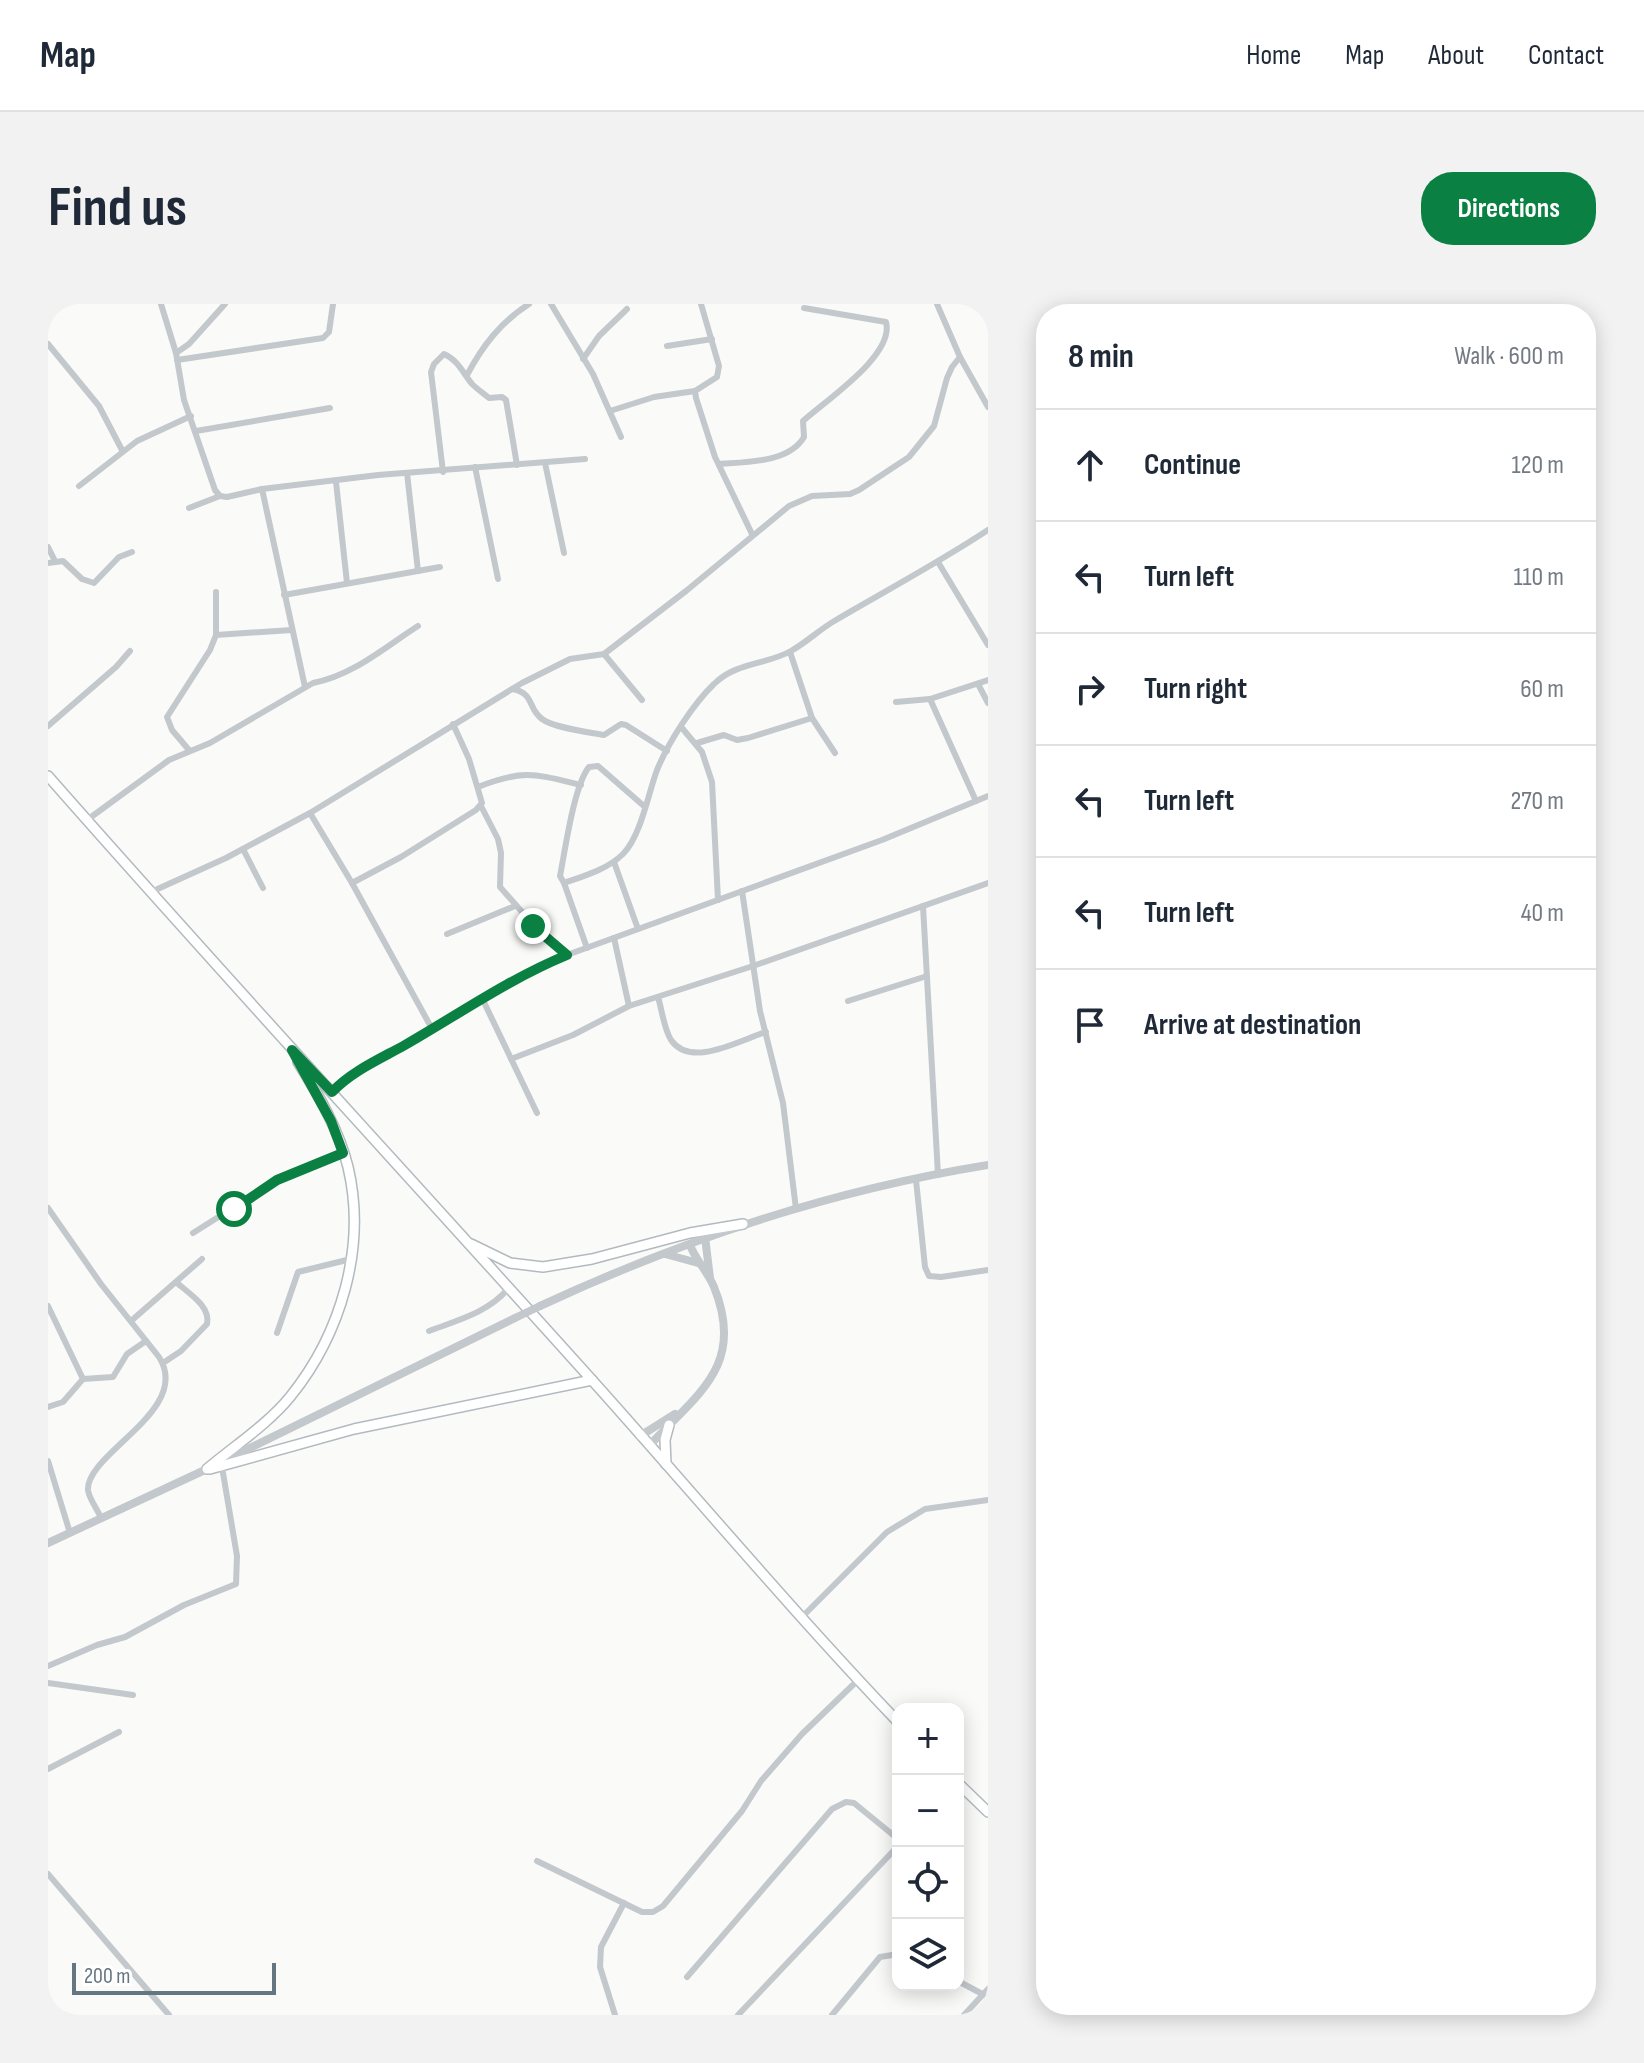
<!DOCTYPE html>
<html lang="en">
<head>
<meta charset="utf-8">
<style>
	body { margin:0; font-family:"Sofia Sans Condensed",sans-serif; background:#f2f2f3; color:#1f2937 }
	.controls { position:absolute; right:24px; bottom:24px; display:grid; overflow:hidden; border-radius:16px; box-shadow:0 4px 20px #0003 }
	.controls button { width:72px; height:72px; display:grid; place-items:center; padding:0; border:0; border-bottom:2px solid #e0e1e3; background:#fff; color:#1f2937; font:40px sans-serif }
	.scale { position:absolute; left:24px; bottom:20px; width:204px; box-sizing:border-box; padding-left:8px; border:4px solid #657683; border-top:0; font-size:22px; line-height:28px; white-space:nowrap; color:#657683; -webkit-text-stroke:6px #fff; paint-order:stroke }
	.stop { position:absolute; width:24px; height:24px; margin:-18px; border:6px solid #0b8043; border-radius:50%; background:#fff }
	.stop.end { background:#0b8043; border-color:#fff; box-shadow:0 2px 8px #0008 }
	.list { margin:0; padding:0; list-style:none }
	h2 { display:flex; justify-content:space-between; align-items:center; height:104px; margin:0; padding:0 32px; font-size:34px }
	h2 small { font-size:26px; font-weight:400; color:#747a83 }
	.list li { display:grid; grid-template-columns:52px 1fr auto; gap:24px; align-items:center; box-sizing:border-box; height:112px; padding:0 32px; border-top:2px solid #e0e1e3 }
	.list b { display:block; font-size:30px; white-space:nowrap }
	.list em { font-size:26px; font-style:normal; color:#747a83 }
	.icon { flex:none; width:44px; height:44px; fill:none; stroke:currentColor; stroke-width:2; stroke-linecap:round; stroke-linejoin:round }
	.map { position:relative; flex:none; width:940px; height:1711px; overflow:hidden; border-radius:32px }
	header { display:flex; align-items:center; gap:48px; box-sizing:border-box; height:112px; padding:0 40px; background:#fff; border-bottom:2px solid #e0e1e3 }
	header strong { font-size:38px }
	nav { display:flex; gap:44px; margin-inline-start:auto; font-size:28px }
	.intro { display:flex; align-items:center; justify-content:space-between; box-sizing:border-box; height:192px; padding:0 48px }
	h1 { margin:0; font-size:56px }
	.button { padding:20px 36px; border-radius:32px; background:#0b8043; color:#fff; font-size:28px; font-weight:700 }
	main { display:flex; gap:48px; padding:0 48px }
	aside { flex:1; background:#fff; border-radius:32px; box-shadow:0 4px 20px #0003 }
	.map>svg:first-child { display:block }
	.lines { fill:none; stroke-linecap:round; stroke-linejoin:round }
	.secondary-casing { stroke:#b3babf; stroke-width:12 }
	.minor { stroke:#c3c8cc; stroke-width:6 }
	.tertiary { stroke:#c3c8cc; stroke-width:8 }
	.secondary { stroke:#fff; stroke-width:9 }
	.tertiary-bridge { stroke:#c3c8cc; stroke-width:8 }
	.route { stroke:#0b8043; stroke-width:10 }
</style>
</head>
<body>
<header>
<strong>Map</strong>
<nav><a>Home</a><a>Map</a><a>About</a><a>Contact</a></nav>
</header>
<div class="intro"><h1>Find us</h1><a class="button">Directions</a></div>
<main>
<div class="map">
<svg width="940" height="1711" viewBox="0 0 940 1711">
	<rect width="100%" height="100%" fill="#fafaf8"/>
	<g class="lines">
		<g class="secondary-casing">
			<g id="secondary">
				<path d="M0,472C181,678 368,880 552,1085C651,1196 747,1310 850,1418"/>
				<polyline points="423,940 462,959 495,963 544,955 642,929 695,920"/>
				<polyline points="618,1160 617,1136 621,1121"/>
				<path d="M159,1165C186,1142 219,1121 242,1093C293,1030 319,943 300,863C291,826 270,790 250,758"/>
				<polyline points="162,1165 306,1125 544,1076"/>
				<polyline points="910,1479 940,1508"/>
			</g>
		</g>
		<g class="minor">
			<polyline points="113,0 128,49 136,96 167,186 172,192 179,193 214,185 330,171 537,155"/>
			<polyline points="503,0 545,70 573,133"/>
			<polyline points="653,0 671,62 669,73 647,87 648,94 667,153 704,230"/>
			<polyline points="889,0 912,53 940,103"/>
			<polyline points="0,40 51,102 74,146"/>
			<polyline points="619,42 664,35"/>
			<polyline points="128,49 141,40 177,0"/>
			<polyline points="535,55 551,32 579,5"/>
			<polyline points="129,56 275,34 281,28 285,0"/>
			<path d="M419,71C435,41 453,18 481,0"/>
			<polyline points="562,107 606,93 647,87"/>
			<polyline points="148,127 282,104"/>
			<polyline points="497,159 516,249"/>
			<path d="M671,160C697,158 741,159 756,133L755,117C778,96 847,51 838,18L756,4"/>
			<polyline points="427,163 450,275"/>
			<path d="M395,168L383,68L386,60L396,50C410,56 415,69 424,80C429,85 435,89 441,94L454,93L458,96L469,161"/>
			<polyline points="359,169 370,267"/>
			<polyline points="288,178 299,279"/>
			<polyline points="31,182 89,137 143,112"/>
			<polyline points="214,185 257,383"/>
			<polyline points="141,204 172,192"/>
			<polyline points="0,243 7,257"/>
			<polyline points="890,258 940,341"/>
			<polyline points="0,259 15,257 34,275 46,279 71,253 84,248"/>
			<polyline points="236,291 392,263"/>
			<polyline points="168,331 244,326"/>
			<polyline points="742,348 764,414 787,449"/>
			<polyline points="556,350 594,396"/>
			<polyline points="930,380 940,399"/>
			<path d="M464,385C487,389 479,404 494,415C506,424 540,428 556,431L573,420L578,421L619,447"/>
			<polyline points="882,395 928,497"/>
			<polyline points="848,398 882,395 940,376"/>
			<polyline points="0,422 68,363 82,347"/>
			<polyline points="634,424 654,448 664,478 670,596"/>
			<polyline points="649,439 676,431 689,436 700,434 764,414"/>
			<polyline points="141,446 124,426 119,413 162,346 168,331 168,288"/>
			<path d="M430,483C475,465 487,470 533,481"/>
			<polyline points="433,502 450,535 453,549 452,583 499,636 519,651"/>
			<path d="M597,503L550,462L541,463C526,481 517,547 512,572L516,579C536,572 560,565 575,550C593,532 600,490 609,466C620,439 645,400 666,380C688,358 718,361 743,347C759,338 772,325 788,316C839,286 890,259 940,226"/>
			<polyline points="262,509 304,579 353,553 428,506 434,499 421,455 405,420"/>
			<path d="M39,516L121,456L162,439L265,379C304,372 337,343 370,322"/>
			<polyline points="195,545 215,584"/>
			<polyline points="566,558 590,625"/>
			<polyline points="304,579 383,723"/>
			<polyline points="516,579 539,644"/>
			<polyline points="694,587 712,707 735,799 748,905"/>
			<polyline points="103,588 178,554 262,509 474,379 522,355 556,350 638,287 741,202 764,192 802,190 811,186 861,153 886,122 899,74 904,63 912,53"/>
			<polyline points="875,602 890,871"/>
			<polyline points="399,630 467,602"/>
			<polyline points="566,634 581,702"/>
			<path d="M610,693C614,706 616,725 623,736C643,765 692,736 718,728"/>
			<polyline points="434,694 489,809"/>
			<polyline points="800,697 879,672"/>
			<polyline points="463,755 525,731 581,702 705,662 940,579"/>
			<path d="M284,788C304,767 332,755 357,741C411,710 462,675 519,651L834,536L940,492"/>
			<polyline points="868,876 877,963 881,972 893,973 940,966"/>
			<path d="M0,904L53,980L111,1053C145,1106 38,1149 40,1186C41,1195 50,1206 53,1214"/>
			<polyline points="145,929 229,876 295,849"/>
			<polyline points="0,1002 35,1075 15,1098 0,1103"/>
			<polyline points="83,1017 154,955"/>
			<path d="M381,1027C410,1016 439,1009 460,985"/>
			<polyline points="229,1029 250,968 303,955"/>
			<path d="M115,1059L133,1047L159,1020C163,1002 140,989 128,978"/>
			<polyline points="35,1075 65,1073 79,1050 98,1037"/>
			<polyline points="0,1157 22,1229"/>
			<polyline points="753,1314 839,1228 877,1205 940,1196"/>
			<polyline points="0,1362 49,1341 77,1333 136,1301 188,1280 189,1252 174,1163"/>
			<polyline points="0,1379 85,1391"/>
			<polyline points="0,1465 71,1428"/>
			<polyline points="489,1557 594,1608 605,1608 615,1602 694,1507 713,1477 754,1430 810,1376"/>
			<polyline points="0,1570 121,1711"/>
			<polyline points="639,1673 784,1505 798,1498 806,1499 850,1535"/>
			<polyline points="910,1677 940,1693"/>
			<polyline points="0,1698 13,1711"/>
			<polyline points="567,1711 552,1663 553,1643 576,1599"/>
			<polyline points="690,1711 850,1542"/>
			<polyline points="784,1711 832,1653 850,1650"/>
			<polyline points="916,1711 940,1685"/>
		</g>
		<g class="tertiary">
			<polyline points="657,933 662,974"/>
			<polyline points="617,950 650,959"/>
			<path d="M492,1002C634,936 785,886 940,861"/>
			<polyline points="592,1132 627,1110"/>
			<path d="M601,1142C649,1090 698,1062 666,983C660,968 648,957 642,941"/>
			<polyline points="0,1239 159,1165 467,1014"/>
		</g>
		<use href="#secondary" class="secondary"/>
		<polyline class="tertiary-bridge" points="467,1014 492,1002"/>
	</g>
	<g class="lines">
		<path class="route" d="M186,905L229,876L295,849L283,817L244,746L284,788C304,767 332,755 357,741C411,710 461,675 519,651L485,622"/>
	</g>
</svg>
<div class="controls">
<button>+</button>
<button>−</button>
<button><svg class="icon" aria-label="locate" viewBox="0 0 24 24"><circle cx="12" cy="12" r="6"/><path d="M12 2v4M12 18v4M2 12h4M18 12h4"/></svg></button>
<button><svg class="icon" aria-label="layers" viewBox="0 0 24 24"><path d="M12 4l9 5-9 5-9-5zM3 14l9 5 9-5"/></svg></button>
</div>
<div class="scale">200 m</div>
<div class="stop" style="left:186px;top:905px"></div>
<div class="stop end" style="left:485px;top:622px"></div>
</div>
<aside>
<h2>8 min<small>Walk · 600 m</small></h2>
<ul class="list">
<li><svg class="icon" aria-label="ahead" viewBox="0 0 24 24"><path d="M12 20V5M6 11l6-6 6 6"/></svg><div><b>Continue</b></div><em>120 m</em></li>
<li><svg class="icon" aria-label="left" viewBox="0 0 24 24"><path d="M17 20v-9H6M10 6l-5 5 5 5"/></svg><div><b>Turn left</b></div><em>110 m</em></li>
<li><svg class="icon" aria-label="right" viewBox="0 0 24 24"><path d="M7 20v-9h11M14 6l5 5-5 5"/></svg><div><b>Turn right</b></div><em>60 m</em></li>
<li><svg class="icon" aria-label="left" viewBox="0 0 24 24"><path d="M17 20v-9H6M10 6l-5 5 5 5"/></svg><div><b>Turn left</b></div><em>270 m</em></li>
<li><svg class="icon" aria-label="left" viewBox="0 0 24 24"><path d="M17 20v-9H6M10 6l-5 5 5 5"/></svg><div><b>Turn left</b></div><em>40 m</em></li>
<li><svg class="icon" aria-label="arrive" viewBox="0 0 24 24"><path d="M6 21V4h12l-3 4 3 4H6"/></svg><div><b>Arrive at destination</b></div></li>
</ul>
</aside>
</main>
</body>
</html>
